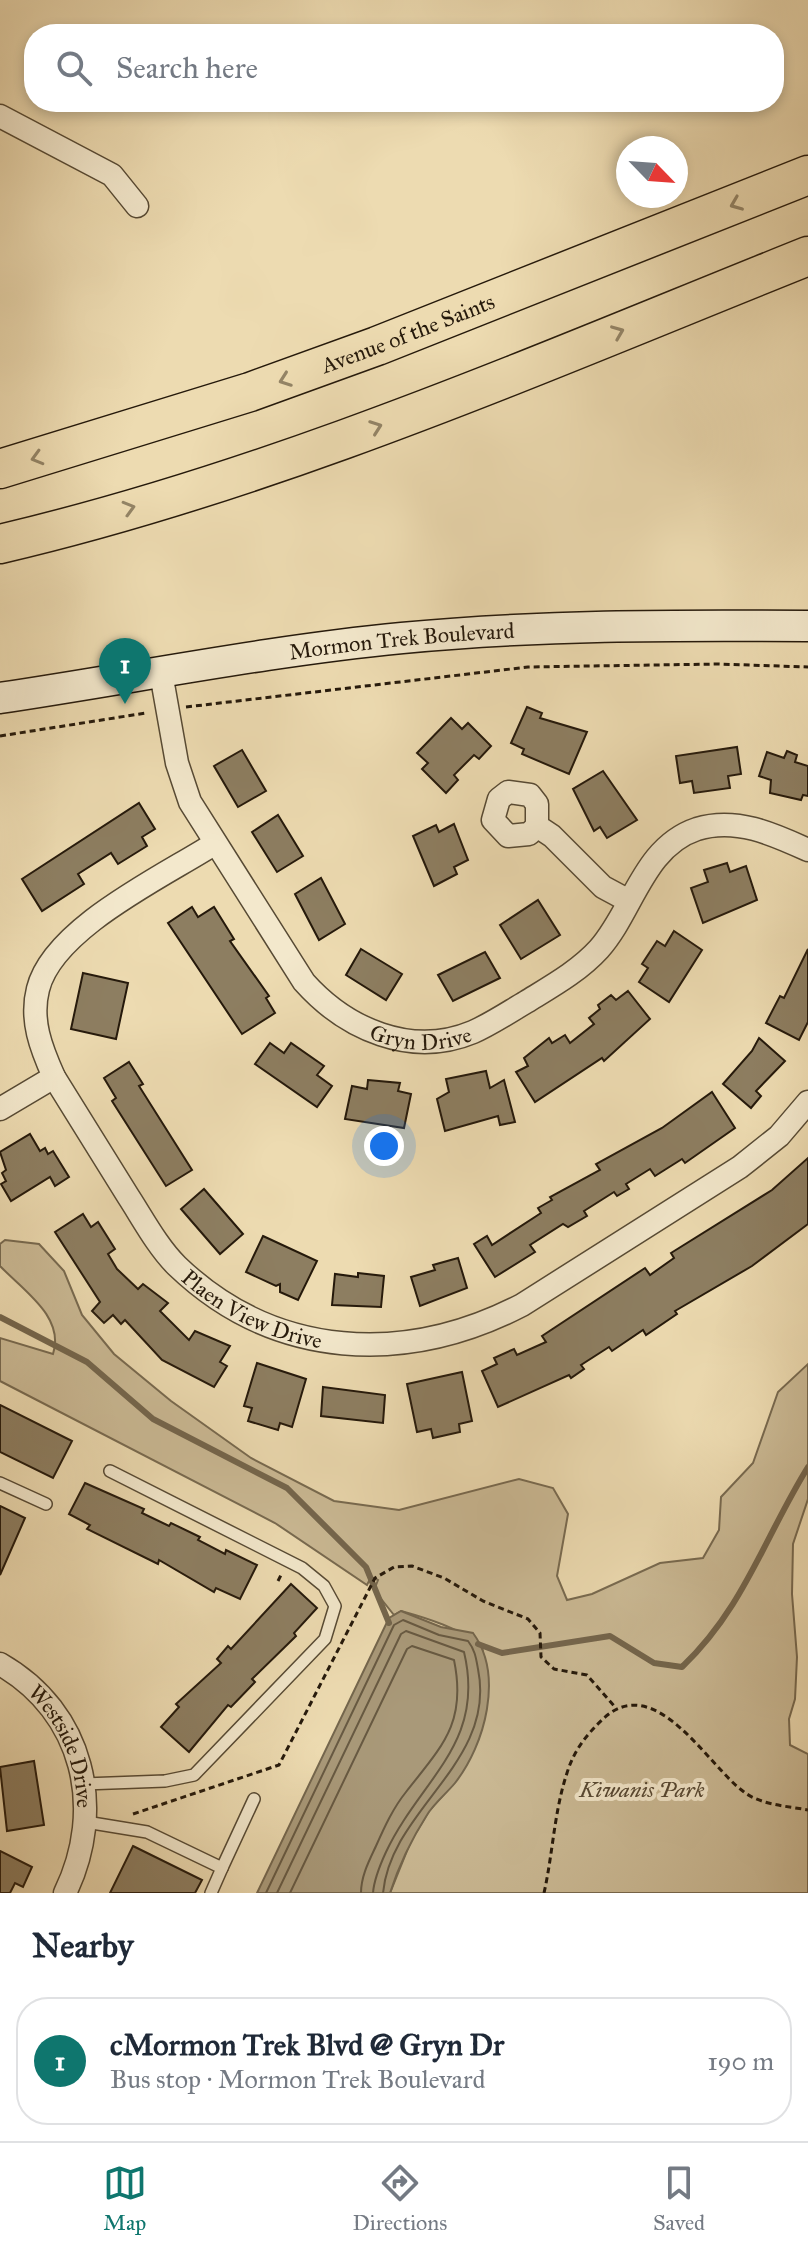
<!DOCTYPE html>
<html lang="en">
<head>
<meta charset="utf-8">
<style>
	body { margin:0; font-family:"IM FELL Great Primer",serif; background:#f2f2f3; color:#1f2937 }
	.compass { position:absolute; left:616px; top:136px; width:72px; height:72px; border-radius:50%; background:#fff; box-shadow:0 4px 12px #0003; rotate:115deg }
	.you { position:absolute; left:384px; top:1146px; width:28px; height:28px; margin:-20px; border:6px solid #fff; border-radius:50%; background:#1a73e8; box-shadow:0 0 0 12px #1a73e833 }
	.badge { display:grid; place-items:center; width:52px; height:52px; border-radius:50%; background:#0f766e; color:#fff; font-size:26px; font-weight:700 }
	.pin { position:absolute; translate:-50% -66px; filter:drop-shadow(0 2px 4px #0008) }
	.pin::after { content:''; position:absolute; top:42px; width:28px; height:24px; background:inherit; clip-path:polygon(0 0,100% 0,50% 100%) }
	.list { margin:0; padding:0; list-style:none }
	h2 { display:flex; justify-content:space-between; align-items:center; height:104px; margin:0; padding:0 32px; font-size:34px }
	h2 small { font-size:26px; font-weight:400; color:#747a83 }
	.list li { display:grid; grid-template-columns:52px 1fr auto; gap:24px; align-items:center; box-sizing:border-box; height:128px; margin:0 16px 16px; padding:0 16px; border:2px solid #e0e1e3; border-radius:32px }
	.list b { display:block; font-size:30px; white-space:nowrap }
	.list p { margin:0; font-size:26px; white-space:nowrap; color:#747a83 }
	.list em { font-size:26px; font-style:normal; color:#747a83 }
	.icon { flex:none; width:44px; height:44px; fill:none; stroke:currentColor; stroke-width:2; stroke-linecap:round; stroke-linejoin:round }
	.map { position:relative; flex:none; width:808px; height:1893px; overflow:hidden }
	.search { position:absolute; background:#fff; box-shadow:0 4px 12px #0003; left:24px; right:24px; top:24px; height:88px; display:flex; align-items:center; gap:20px; box-sizing:border-box; padding:0 28px; border-radius:32px; color:#747a83; font-size:30px }
	.sheet { height:248px; background:#fff }
	nav { display:flex; justify-content:space-around; align-items:center; box-sizing:border-box; height:112px; border-top:2px solid #e0e1e3; background:#fff; font-size:22px; color:#747a83 }
	nav a { display:grid; justify-items:center; gap:4px }
	nav .on { color:#0f766e }
	.map>svg:first-child { display:block }
	.green { fill:#cbba95; stroke:#786a50; stroke-width:2 }
	.water { fill:#a99979; stroke:#74664d; stroke-width:2 }
	.lines { fill:none; stroke-linecap:round; stroke-linejoin:round }
	.shore { stroke:#675942; stroke-width:2 }
	.stream { stroke:#74664d; stroke-width:6 }
	.building { fill:#8d7e61; stroke:#25190b; stroke-width:2 }
	.lane-casing { stroke:#574a34; stroke-width:14 }
	.street-casing { stroke:#574a34; stroke-width:25 }
	.secondary-casing { stroke:#25190b; stroke-width:33 }
	.highway-casing { stroke:#25190b; stroke-width:41 }
	.path { stroke:#25190b; stroke-width:3; stroke-dasharray:6 4; stroke-linecap:butt }
	.lane { stroke:#f3e8cc; stroke-width:11 }
	.street { stroke:#f3e8cc; stroke-width:22 }
	.secondary { stroke:#f3e8cc; stroke-width:30 }
	.highway { stroke:#eddbb1; stroke-width:38 }
	.oneway { stroke:#938466 }
	.labels { text-anchor:middle; stroke-width:8; stroke-linejoin:round; paint-order:stroke }
	.street-label { font-size:22px; fill:#25190b; stroke:#f3e8cc }
	.park-label { font-size:22px; font-style:italic; fill:#574934; stroke:#f3e8cc }
</style>
</head>
<body>
<div class="map">
<svg width="808" height="1893" viewBox="0 0 808 1893">
	<rect width="100%" height="100%" fill="#eddbb1"/>
	<filter id="stains"><feTurbulence type="fractalNoise" baseFrequency=".0025" numOctaves="4"/><feColorMatrix values="0 0 0 0 .2 0 0 0 0 .09 0 0 0 0 .02 0 0 0 .5 -.17"/></filter>
	<radialGradient id="worn" r=".72"><stop offset=".6" stop-color="#630" stop-opacity="0"/><stop offset="1" stop-color="#630" stop-opacity=".3"/></radialGradient>
	<path class="green" d="M5,1240L39,1244L64,1271L82,1315L114,1354L171,1401L251,1458L334,1501L399,1510L519,1479L553,1488L568,1514L557,1576L567,1600L592,1594L660,1563L703,1558L719,1530L721,1497L753,1463L778,1392L808,1364V1499L793,1544L792,1594L797,1657L795,1699L789,1719L790,1745L808,1754V1893H390L411,1841L429,1811L456,1781L484,1660L482,1646C458,1628 430,1619 401,1611L394,1615L374,1590L378,1580L371,1577L367,1585L275,1523L0,1381V1338L53,1354C65,1317 24,1291 0,1266V1244Z"/>
	<path class="water" d="M401,1611L441,1627L473,1633C504,1675 485,1745 455,1783C446,1794 434,1803 427,1815C411,1840 399,1865 390,1893H257L389,1618Z"/>
	<g class="lines">
		<g class="shore">
			<path d="M266,1893L394,1625L403,1620L439,1635L468,1641C475,1650 476,1658 478,1669C497,1763 391,1808 383,1893"/>
			<path d="M277,1893L401,1634L406,1631L464,1652C486,1744 421,1778 386,1852C380,1865 374,1879 373,1893"/>
			<path d="M290,1893L407,1649L412,1646L454,1660C467,1723 442,1746 406,1792C393,1808 384,1828 376,1846C369,1861 361,1876 361,1893"/>
		</g>
		<g class="stream">
			<polyline points="0,1317 87,1362 153,1419 287,1488 366,1567 389,1623"/>
			<path d="M478,1644L502,1653L610,1636L654,1663L682,1667C744,1608 764,1538 808,1467"/>
		</g>
	</g>
	<g class="building">
		<polygon points="527,707 542,713 540,718 587,732 569,774 522,754 524,749 511,743"/>
		<polygon points="451,718 462,729 468,723 491,746 479,759 474,755 454,775 458,780 446,793 422,769 428,763 417,753"/>
		<polygon points="737,747 741,774 728,776 730,788 694,793 692,781 680,783 676,756"/>
		<polygon points="242,750 266,791 238,807 214,766"/>
		<polygon points="787,751 797,755 795,762 808,766 808,796 803,795 801,800 770,793 771,780 759,776 767,752 784,758"/>
		<polygon points="603,771 637,820 607,838 600,827 594,831 573,789"/>
		<polygon points="139,803 155,829 142,837 147,846 118,864 111,853 78,874 84,884 42,911 22,879"/>
		<polygon points="278,815 303,856 277,872 252,832"/>
		<polygon points="454,824 468,860 454,867 457,874 434,886 413,836 436,825 439,832"/>
		<polygon points="727,863 730,872 746,866 757,900 703,923 691,888 708,882 704,870"/>
		<polygon points="321,878 345,924 319,940 295,894"/>
		<polygon points="538,900 560,935 521,959 500,925"/>
		<polygon points="192,907 198,917 214,907 234,939 230,941 269,996 266,998 275,1013 242,1034 168,923"/>
		<polygon points="674,931 702,950 669,1002 639,982 648,968 642,964 657,941 665,946"/>
		<polygon points="361,949 402,974 386,1000 346,975"/>
		<polygon points="808,949 808,1022 799,1040 766,1023 780,996 784,998"/>
		<polygon points="485,952 500,978 453,1001 438,975"/>
		<polygon points="83,973 128,983 116,1039 71,1029"/>
		<polygon points="628,991 650,1019 604,1061 602,1058 535,1102 516,1072 528,1066 524,1058 549,1038 552,1043 565,1035 570,1043 594,1024 589,1018 600,1009 598,1005 611,995 616,1000"/>
		<polygon points="759,1038 785,1061 756,1091 761,1096 751,1108 723,1084 752,1051"/>
		<polygon points="270,1043 284,1053 291,1043 324,1066 317,1075 332,1086 317,1107 255,1064"/>
		<polygon points="129,1062 143,1084 139,1086 192,1170 166,1186 112,1101 116,1098 104,1078"/>
		<polygon points="486,1071 490,1088 504,1080 515,1122 500,1125 498,1116 445,1131 437,1099 449,1092 446,1079"/>
		<polygon points="368,1080 400,1083 398,1091 411,1094 404,1128 345,1119 352,1086 367,1089"/>
		<polygon points="712,1092 735,1128 685,1163 682,1159 655,1176 650,1169 626,1184 629,1189 617,1196 614,1192 584,1211 587,1216 568,1227 563,1224 530,1245 535,1252 495,1277 474,1244 487,1236 492,1245 541,1213 538,1208 552,1200 550,1197 600,1170 596,1164 662,1128"/>
		<polygon points="30,1134 40,1151 45,1148 48,1154 53,1151 69,1177 55,1186 50,1177 11,1201 1,1184 6,1181 2,1173 6,1170 0,1152"/>
		<polygon points="808,1158 808,1224 752,1266 675,1311 677,1314 646,1335 643,1330 612,1351 609,1347 581,1365 584,1369 571,1378 569,1375 498,1407 482,1371 497,1364 494,1358 514,1349 517,1355 546,1342 542,1336 645,1268 650,1275 674,1258 671,1253 772,1190"/>
		<polygon points="204,1189 243,1234 220,1254 181,1209"/>
		<polygon points="83,1214 91,1227 98,1222 115,1249 108,1254 117,1269 138,1289 143,1284 168,1303 160,1311 189,1340 195,1331 230,1346 220,1362 227,1366 214,1387 162,1360 125,1320 121,1324 113,1315 104,1323 92,1311 100,1302 55,1232"/>
		<polygon points="263,1236 317,1261 298,1300 280,1292 280,1284 276,1286 246,1272"/>
		<polygon points="458,1258 467,1288 420,1306 411,1277 435,1270 433,1265"/>
		<polygon points="358,1273 384,1276 381,1307 332,1305 335,1274 358,1277"/>
		<polygon points="257,1363 306,1379 292,1427 280,1423 278,1430 248,1421 252,1408 244,1406"/>
		<polygon points="462,1372 472,1421 459,1424 460,1432 433,1438 431,1429 417,1432 407,1384"/>
		<polygon points="323,1387 385,1395 383,1423 321,1416"/>
		<polygon points="0,1405 72,1441 53,1478 0,1452"/>
		<polygon points="85,1483 144,1509 142,1513 169,1526 171,1523 200,1537 198,1540 225,1554 226,1550 257,1565 240,1599 216,1588 214,1592 159,1560 158,1564 87,1529 90,1525 69,1514"/>
		<polygon points="0,1506 25,1518 0,1575"/>
		<polygon points="291,1584 317,1608 294,1633 296,1636 252,1679 255,1682 231,1707 228,1705 189,1752 161,1727 179,1707 176,1704 221,1663 217,1659 228,1646 231,1649"/>
		<polygon points="34,1761 44,1825 7,1831 0,1767"/>
		<polygon points="133,1846 202,1880 195,1893 110,1893"/>
		<polygon points="0,1851 32,1867 23,1887 15,1883 10,1893 0,1893"/>
	</g>
	<g class="lines">
		<g class="lane-casing">
			<g id="lane">
				<polyline points="0,1483 46,1504"/>
				<polyline points="84,1784 165,1781 194,1775 325,1639 335,1606 324,1586 302,1568 110,1471"/>
				<polyline points="86,1822 147,1832 222,1868 254,1799"/>
				<polyline points="211,1893 222,1868"/>
			</g>
		</g>
		<g class="street-casing">
			<g id="street">
				<polyline points="0,116 112,175 137,206"/>
				<path id="s1" d="M161,673L177,763L190,802L304,982C346,1029 411,1058 473,1032C491,1024 509,1012 526,1002C552,986 579,971 599,949C633,911 643,847 697,829C736,817 773,834 808,850"/>
				<polyline points="537,826 529,834 508,836 493,820 499,799 508,792 530,795 537,804 537,826 552,836 603,887 629,901"/>
				<path id="s2" d="M214,844C164,876 53,928 38,989C30,1020 41,1048 54,1077C78,1116 103,1156 128,1196C143,1219 157,1246 177,1266C275,1360 406,1365 522,1305L740,1167L779,1136L808,1102"/>
				<polyline points="0,1109 54,1077"/>
				<path id="s3" d="M0,1664C84,1712 106,1809 65,1893"/>
			</g>
		</g>
		<g class="secondary-casing">
			<g id="secondary">
				<path id="s4" d="M0,698C134,678 267,651 402,638C537,625 672,625 808,626"/>
			</g>
		</g>
		<g class="highway-casing">
			<g id="highway">
				<path id="s5" d="M0,469L250,392L377,346L808,175"/>
				<path d="M0,544C278,479 543,362 808,256"/>
			</g>
		</g>
		<g class="path">
			<polyline points="186,707 528,667 718,664 808,667"/>
			<polyline points="0,736 146,713"/>
			<polyline points="278,1581 282,1573"/>
			<polyline points="133,1814 279,1765 375,1578 394,1567 412,1566 444,1578 483,1601 528,1619 540,1633 541,1657 554,1669 587,1675 616,1708"/>
			<path d="M544,1893C553,1853 554,1812 567,1773C574,1750 587,1734 604,1718C656,1671 708,1766 744,1792C761,1805 787,1806 808,1810"/>
		</g>
		<use href="#lane" class="lane"/>
		<use href="#street" class="street"/>
		<use href="#secondary" class="secondary"/>
		<use href="#highway" class="highway"/>
	</g>
	<defs><path id="oneway-chevron" d="M-2-3.5L2.5 0L-2 3.5" fill="none" stroke-width="1.6" stroke-linecap="round" stroke-linejoin="round" transform="scale(2)"/></defs>
	<g class="oneway">
		<use href="#oneway-chevron" transform="translate(736 204) rotate(158)"/>
		<use href="#oneway-chevron" transform="translate(618 332) rotate(-22)"/>
		<use href="#oneway-chevron" transform="translate(285 380) rotate(160)"/>
		<use href="#oneway-chevron" transform="translate(376 427) rotate(-20)"/>
		<use href="#oneway-chevron" transform="translate(37 458) rotate(164)"/>
		<use href="#oneway-chevron" transform="translate(129 508) rotate(-16)"/>
	</g>
	<g class="labels">
		<g class="street-label">
			<text dy="8" stroke="none"><textPath href="#s5" startOffset="430">Avenue of the Saints</textPath></text>
			<text dy="8" stroke="none"><textPath href="#s4" startOffset="406">Mormon Trek Boulevard</textPath></text>
			<text dy="8" stroke="none"><textPath href="#s1" startOffset="480">Gryn Drive</textPath></text>
			<text dy="8" stroke="none"><textPath href="#s2" startOffset="638">Plaen View Drive</textPath></text>
			<text dy="8" stroke="none"><textPath href="#s3" startOffset="108">Westside Drive</textPath></text>
		</g>
		<g class="park-label">
			<text x="642" y="1797">Kiwanis Park</text>
		</g>
	</g>
	<rect width="100%" height="100%" filter="url(#stains)"/>
	<rect width="100%" height="100%" fill="url(#worn)"/>
</svg>
<svg class="compass" viewBox="-18 -18 36 36"><path d="M0-13l5 13h-10z" fill="#e53935"/><path d="M0 13l5-13h-10z" fill="#747a83"/></svg>
<div class="you"></div>
<div class="pin badge" style="left:125px;top:704px">1</div>
<div class="search"><svg class="icon" aria-label="search" viewBox="0 0 24 24"><circle cx="10" cy="10" r="6"/><path d="M15 15l6 6"/></svg>Search here</div>
</div>
<section class="sheet">
<h2>Nearby<small></small></h2>
<ul class="list">
<li><span class="badge">1</span><div><b>cMormon Trek Blvd @ Gryn Dr</b><p>Bus stop · Mormon Trek Boulevard</p></div><em>190 m</em></li>
</ul>
</section>
<nav>
<a class="on"><svg class="icon" aria-label="map" viewBox="0 0 24 24"><path d="M3 6l6-2 6 2 6-2v14l-6 2-6-2-6 2zM9 4v14M15 6v14"/></svg>Map</a>
<a><svg class="icon" aria-label="directions" viewBox="0 0 24 24"><path d="M12 3l9 9-9 9-9-9zM9 14v-3h6M13 9l2 2-2 2"/></svg>Directions</a>
<a><svg class="icon" aria-label="saved" viewBox="0 0 24 24"><path d="M7 4h10v16l-5-4-5 4z"/></svg>Saved</a>
</nav>
</body>
</html>
